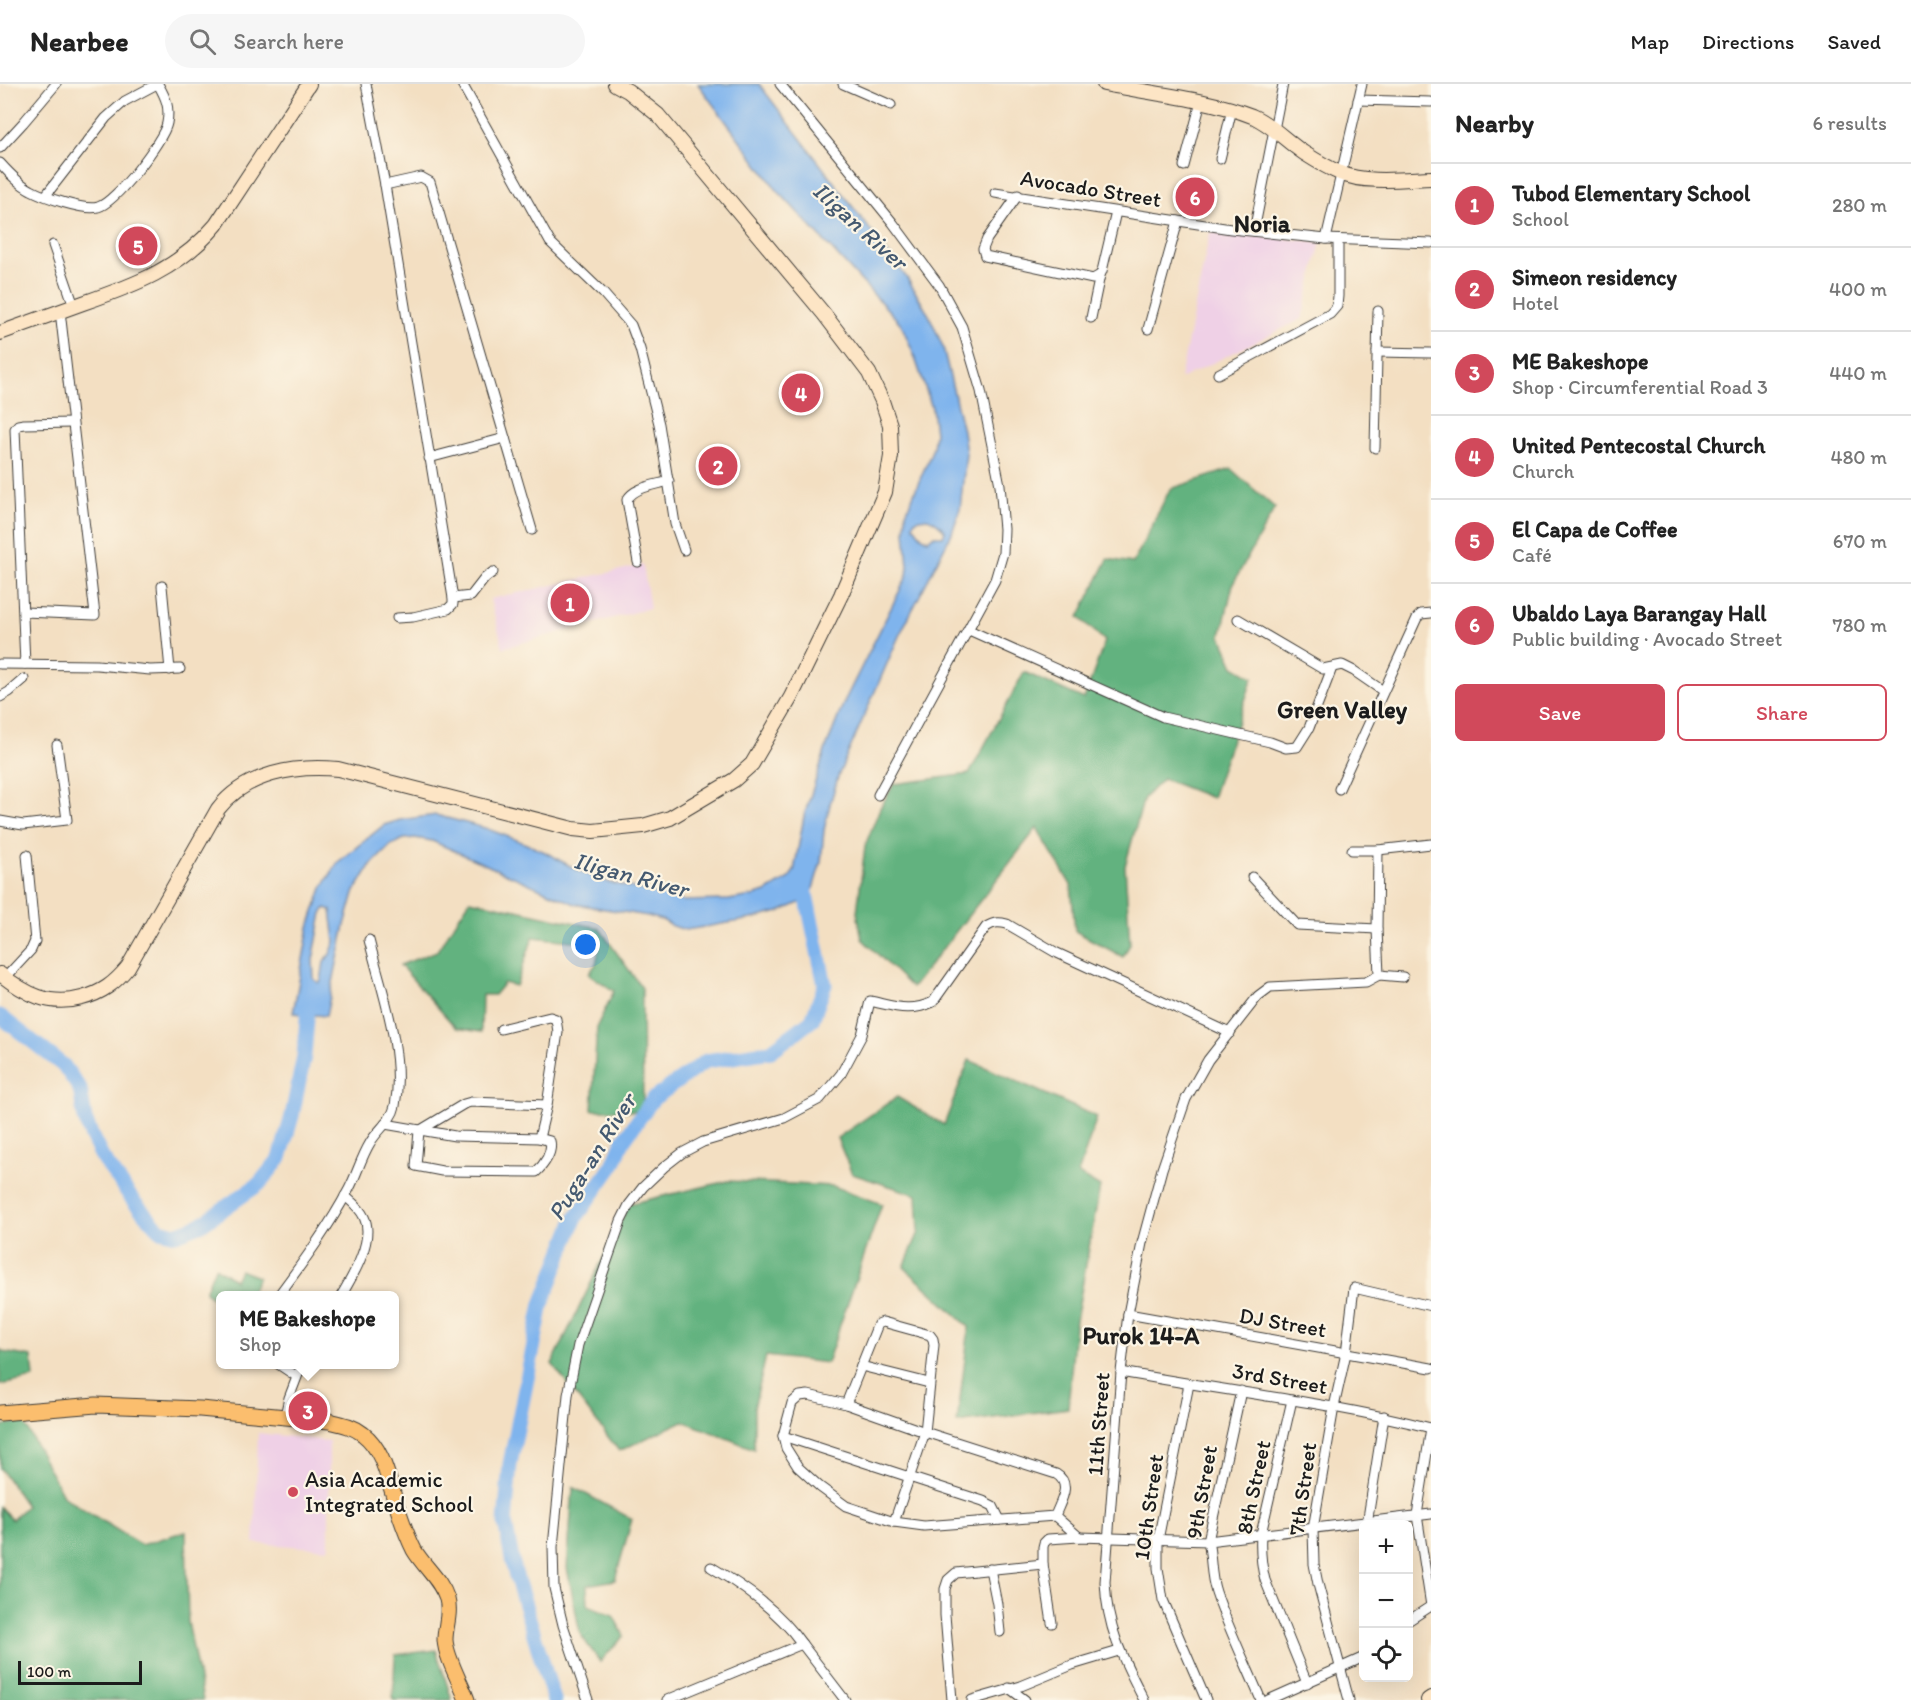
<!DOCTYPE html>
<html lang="en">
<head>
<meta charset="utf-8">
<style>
	body { margin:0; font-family:Itim,sans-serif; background:#f6f6f6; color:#222 }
	.controls { position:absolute; right:18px; bottom:18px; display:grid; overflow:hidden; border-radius:9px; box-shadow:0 6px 24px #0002 }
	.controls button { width:54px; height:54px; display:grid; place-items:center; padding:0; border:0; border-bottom:2px solid #e0e0e0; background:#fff; color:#222; font:30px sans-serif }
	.scale { position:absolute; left:18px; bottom:15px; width:124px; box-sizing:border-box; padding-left:6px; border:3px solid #1c1c1c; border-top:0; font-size:16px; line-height:21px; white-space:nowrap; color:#1c1c1c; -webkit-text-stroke:4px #fcf5e5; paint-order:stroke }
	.you { position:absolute; left:586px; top:861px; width:21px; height:21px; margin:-15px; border:4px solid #fff; border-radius:50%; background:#1a73e8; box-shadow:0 0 0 9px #1a73e833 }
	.badge { display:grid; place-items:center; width:39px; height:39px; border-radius:50%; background:#d1495b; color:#fff; font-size:20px; font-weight:700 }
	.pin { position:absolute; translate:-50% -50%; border:3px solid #fff; box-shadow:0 2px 6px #0006 }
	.popup { position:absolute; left:216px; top:1207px; width:183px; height:78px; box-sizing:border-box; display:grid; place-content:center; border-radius:9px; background:#fff; filter:drop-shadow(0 2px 4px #0005); font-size:20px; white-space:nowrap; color:#767676 }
	.popup b { font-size:22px; color:#222 }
	.popup::after { content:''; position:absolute; left:50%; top:100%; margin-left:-12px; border:12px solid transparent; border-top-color:#fff }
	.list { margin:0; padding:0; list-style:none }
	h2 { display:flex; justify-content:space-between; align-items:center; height:78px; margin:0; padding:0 24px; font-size:26px }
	h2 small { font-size:20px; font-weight:400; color:#767676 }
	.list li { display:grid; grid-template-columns:39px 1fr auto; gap:18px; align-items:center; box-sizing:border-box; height:84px; padding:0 24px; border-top:2px solid #e0e0e0 }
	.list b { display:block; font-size:22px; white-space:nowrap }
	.list p { margin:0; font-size:20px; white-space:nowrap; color:#767676 }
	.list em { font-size:20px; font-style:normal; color:#767676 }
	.actions { display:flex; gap:12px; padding:18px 24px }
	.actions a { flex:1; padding:14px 0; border:2px solid #d1495b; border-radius:9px; text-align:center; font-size:21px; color:#d1495b }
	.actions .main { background:#d1495b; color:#fff }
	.icon { flex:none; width:33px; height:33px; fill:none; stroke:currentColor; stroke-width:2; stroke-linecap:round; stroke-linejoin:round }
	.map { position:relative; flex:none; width:1431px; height:1616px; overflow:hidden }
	header { display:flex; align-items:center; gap:36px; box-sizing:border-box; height:84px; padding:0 30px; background:#fff; border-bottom:2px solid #e0e0e0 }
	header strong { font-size:28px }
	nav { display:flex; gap:33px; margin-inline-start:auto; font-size:21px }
	.search { width:420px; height:54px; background:#f6f6f6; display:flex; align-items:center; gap:15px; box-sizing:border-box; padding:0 21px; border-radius:33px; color:#767676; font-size:22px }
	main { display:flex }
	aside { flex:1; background:#fff }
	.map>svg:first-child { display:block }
	.built { fill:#efd0e6 }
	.forest { fill:#62b27f; stroke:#3f674e; stroke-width:1.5 }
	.water { fill:#7fb4ed; stroke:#4e6884; stroke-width:1.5; fill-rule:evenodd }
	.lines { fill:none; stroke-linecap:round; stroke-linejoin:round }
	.river { stroke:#7fb4ed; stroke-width:15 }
	.street-casing { stroke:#3c3935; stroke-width:11 }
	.secondary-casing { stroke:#3c3935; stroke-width:16 }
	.primary-casing { stroke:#3c3935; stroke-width:17 }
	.street { stroke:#fff; stroke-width:9 }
	.secondary { stroke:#fde5c5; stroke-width:14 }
	.primary { stroke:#fbbe6e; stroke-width:15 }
	.poi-dot { fill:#d1495b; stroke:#fcf5e5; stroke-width:2 }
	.labels { text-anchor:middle; stroke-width:4.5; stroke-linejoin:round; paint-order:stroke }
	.street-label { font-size:22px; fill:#1c1c1c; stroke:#fcf5e5 }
	.poi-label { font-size:22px; fill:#1c1c1c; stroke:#fcf5e5; text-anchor:start }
	.neighbourhood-label { font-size:24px; font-weight:bold; fill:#1c1c1c; stroke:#fcf5e5 }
	.water-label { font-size:24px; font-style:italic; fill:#445970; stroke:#fcf5e5 }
</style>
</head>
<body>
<header>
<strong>Nearbee</strong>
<div class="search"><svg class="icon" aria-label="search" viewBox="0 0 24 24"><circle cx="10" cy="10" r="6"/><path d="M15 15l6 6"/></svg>Search here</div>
<nav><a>Map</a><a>Directions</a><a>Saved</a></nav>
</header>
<main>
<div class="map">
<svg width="1431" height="1616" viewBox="0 0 1431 1616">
	<rect width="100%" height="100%" fill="#fcf5e5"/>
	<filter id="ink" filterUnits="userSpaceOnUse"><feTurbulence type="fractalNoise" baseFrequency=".0167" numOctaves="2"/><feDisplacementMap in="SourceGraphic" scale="12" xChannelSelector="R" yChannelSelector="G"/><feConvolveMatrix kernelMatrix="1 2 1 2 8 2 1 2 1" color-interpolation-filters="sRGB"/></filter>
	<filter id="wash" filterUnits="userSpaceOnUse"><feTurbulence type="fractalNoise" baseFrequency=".008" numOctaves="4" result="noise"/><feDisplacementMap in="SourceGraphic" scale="24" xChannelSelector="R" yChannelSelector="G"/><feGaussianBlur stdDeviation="1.35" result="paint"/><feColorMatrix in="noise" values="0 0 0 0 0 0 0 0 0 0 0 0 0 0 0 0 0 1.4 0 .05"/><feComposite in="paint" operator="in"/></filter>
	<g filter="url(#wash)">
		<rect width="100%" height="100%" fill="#f3dfc2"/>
		<g class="built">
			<polygon points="1210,148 1321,158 1302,235 1180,295"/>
			<polygon points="643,481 650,524 503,564 490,515"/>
			<polygon points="258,1349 329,1357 329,1465 254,1459"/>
		</g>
		<g class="forest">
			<polygon points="1231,385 1275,424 1233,500 1221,552 1234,582 1253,593 1212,714 1163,695 1144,714 1125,782 1130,860 1123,873 1075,847 1071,801 1037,744 912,904 862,855 857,828 865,762 880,724 894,700 969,690 1024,588 1084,615 1105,557 1079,533 1108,475 1133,479 1170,405"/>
			<polygon points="470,816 599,844 642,904 643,1027 592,1026 597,942 614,907 589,890 596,880 600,860 533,853 516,902 504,899 494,911 482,911 481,948 456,944 400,881 437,867"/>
			<polygon points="969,976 1097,1033 1078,1090 1100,1103 1075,1242 1068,1324 957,1339 969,1243 904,1183 919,1148 917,1111 852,1090 837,1054 897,1013 944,1041"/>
			<polygon points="728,1097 833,1102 882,1120 827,1279 766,1272 754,1324 754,1365 683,1337 619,1367 552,1280 629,1120"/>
			<polygon points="215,1183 235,1196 240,1186 258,1193 250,1211 221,1212 221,1220 205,1208"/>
			<polygon points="0,1265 3,1268 32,1273 34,1294 0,1301"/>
			<polygon points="23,1337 64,1413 141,1461 186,1447 188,1538 203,1616 0,1616 0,1423 12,1436 26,1422 0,1384 0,1343"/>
			<polygon points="573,1403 632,1435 615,1496 587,1501 588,1521 613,1531 624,1552 600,1578 580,1550 567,1484"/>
			<polygon points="436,1566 452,1616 393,1616 395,1571"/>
		</g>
		<path class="water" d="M698,0H759L907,194L929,231L943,263L963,347L966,370L960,425L952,449L899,552L839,690L830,720L824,746L821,778L812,808L804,817L779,828L752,835L686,846L672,842L664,837L648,832L575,820L432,757L415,754L404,755L391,761L370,782L354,809L345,841L326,932L293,929L309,843L322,804L338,778L384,741L400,736L436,731L485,744L517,756L545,768L581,788L607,798L664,811L682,817L729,816L752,812L766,808L789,794L794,787L804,732L826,664L844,618L907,492L908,482L905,447L906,429L933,364L935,349L932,324L913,268L901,240L777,106ZM927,434C935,436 940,441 945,447L943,452H933L928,456L921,452L913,441C914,434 921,435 927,434ZM326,824L331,826L335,858L330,870L324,878L321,897L319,899L314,895L313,876L322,829Z"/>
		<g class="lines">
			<g class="river">
				<polyline points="0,932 64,982 80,1005 85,1035 92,1053 102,1073 135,1119 160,1146 176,1150 200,1141 259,1100 280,1074 292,1032 304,972 309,911"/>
				<polyline points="554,1616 514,1485 505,1439 510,1380 542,1220 575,1135 613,1081 623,1057 653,1015 706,977 771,967 812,936 825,901 803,796"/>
			</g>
		</g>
	</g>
	<g filter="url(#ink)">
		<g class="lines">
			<g class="street-casing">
				<g id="street">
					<polyline points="366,0 385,101 453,514 453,520 448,525 413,533 397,534"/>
					<polyline points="462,0 550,158 603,209 631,241 640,265 659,340 675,440 684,466"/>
					<polyline points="780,0 893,139 939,201 962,243 981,307 1000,401 1004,445 1003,469 995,496 878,711"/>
					<polyline points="843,0 891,21"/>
					<polyline points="1358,16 1431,18"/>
					<polyline points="0,64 23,39 56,0"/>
					<polyline points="1220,75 1232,25"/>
					<path d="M0,79C9,89 19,100 31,106C44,113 84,127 98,123C115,119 164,56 167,39C170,23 166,14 158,0"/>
					<polyline points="1184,82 1201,18"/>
					<polyline points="385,101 421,93 430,98 532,446"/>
					<polyline points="995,109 1231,145 1326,155 1431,159"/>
					<polyline points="46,111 106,34 125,17 157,0"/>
					<polyline points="1018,111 987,155 983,165 985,172 1093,195 1100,191 1102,187 1116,128"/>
					<polyline points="1254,147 1283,0"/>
					<polyline points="1326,155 1362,0"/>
					<polyline points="53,161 74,222"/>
					<polyline points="1091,234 1100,191"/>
					<polyline points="1148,245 1178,137"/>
					<polyline points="1377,268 1431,269"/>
					<polyline points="1218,290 1330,230 1337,222 1338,212 1338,156"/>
					<polyline points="1375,364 1378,227"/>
					<polyline points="429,374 505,354"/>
					<path d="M638,478L627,416C634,403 656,401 669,397"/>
					<polyline points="162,502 170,586"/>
					<polyline points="453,514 471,512 485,494 493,488"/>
					<polyline points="24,528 95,531 60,227"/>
					<polyline points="1238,535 1323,585 1342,581 1354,587 1383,607"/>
					<polyline points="969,546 1163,633 1270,658 1286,664 1297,663 1309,644 1332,584"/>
					<polyline points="0,580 97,581 150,586 180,585"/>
					<polyline points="25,580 15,345 18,341 24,340 72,339"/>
					<polyline points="0,613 9,608 24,595"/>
					<polyline points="1339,705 1417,534 1421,530 1431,529"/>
					<polyline points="0,737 23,741 67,736 57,661"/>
					<polyline points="1352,766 1378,766 1431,760"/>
					<polyline points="1378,766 1377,845 1379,891"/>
					<polyline points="1252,793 1297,841 1377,845"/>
					<polyline points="5,894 31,866 35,857 27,771"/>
					<polyline points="385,1040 455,1052 539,1054 547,1021 558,948 556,935 550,933 501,945"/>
					<path d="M539,1054L550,1057C553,1068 544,1081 536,1088L442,1087L416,1082L419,1047L464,1020L471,1018L547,1021"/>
					<path d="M278,1212C304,1177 329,1143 349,1105C357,1090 361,1074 370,1059C377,1046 392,1037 395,1022C405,969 382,908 369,856"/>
					<path d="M341,1212C353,1192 375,1155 364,1133C360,1124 352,1118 345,1112"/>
					<polyline points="1128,1230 1431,1284"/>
					<polyline points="278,1280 296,1292"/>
					<polyline points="861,1282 929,1299"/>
					<path d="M1121,1288C1224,1307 1329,1318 1431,1344"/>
					<polyline points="1189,1300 1158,1456 1158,1484 1163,1516 1206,1616"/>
					<path d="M1241,1307L1208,1457C1212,1474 1210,1491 1216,1508C1228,1544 1246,1580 1261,1616"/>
					<path d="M1292,1316L1261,1450C1260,1466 1261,1480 1265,1496L1307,1599"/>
					<polyline points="846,1320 878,1240 883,1238 930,1251 933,1255 934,1261 925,1348 894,1438"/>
					<polyline points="285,1332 289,1314 302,1280"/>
					<polyline points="783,1352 983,1417 993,1422 1000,1436"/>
					<path d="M1055,1432C1060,1418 1073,1400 1056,1390L925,1348L846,1320L808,1311L800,1312L792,1319L783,1352L786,1364L798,1383L820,1403L846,1422L894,1438L924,1442L1055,1432L1079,1453"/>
					<polyline points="1367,1440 1384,1332"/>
					<path d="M711,1483C745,1503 779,1527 802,1560"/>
					<polyline points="990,1485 997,1520 1000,1548"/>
					<polyline points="1431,1522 1417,1431 1431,1344"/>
					<polyline points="1408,1537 1431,1522"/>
					<polyline points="1052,1539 1043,1480 1043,1463 1044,1459 1048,1455 1079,1453 1208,1457 1431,1430"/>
					<polyline points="1009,1604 1025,1616"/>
					<path d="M588,1616L563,1541L554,1504L553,1463L568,1311L578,1261L621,1137L629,1121L643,1103L664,1083L682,1069L703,1058L784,1034L820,1015L841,990L862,951L870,917C894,922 910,929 933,918L986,843C994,838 999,838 1007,840L1055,868L1230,949"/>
					<polyline points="667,1616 802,1560 845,1616"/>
					<polyline points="952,1616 945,1531 945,1505 948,1496 956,1489 1043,1480"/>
					<polyline points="972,1616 1021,1602 1072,1581 1119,1567"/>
					<path d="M1144,1616C1123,1575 1107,1545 1105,1498L1121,1288L1128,1230L1142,1159L1162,1085L1186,1015L1208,976L1258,912L1270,903L1366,898L1379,891L1403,893"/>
					<polyline points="1268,1616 1364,1573"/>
					<polyline points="1349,1616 1318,1500 1314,1480 1313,1445 1334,1323 1346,1269 1354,1204 1431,1222"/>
				</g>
			</g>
			<g class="secondary-casing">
				<g id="secondary">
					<path d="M1104,0C1153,10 1206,14 1252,32C1271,40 1287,58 1304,69C1315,76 1328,84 1340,89C1365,100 1404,95 1431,94"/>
					<path d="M0,249C27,239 55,229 83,219C135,201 179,185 216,141L309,0"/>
					<path d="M0,890C26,910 49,923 82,914C102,909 115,899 128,883L218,725C246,689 295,681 338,685L573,745L593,747L643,742L670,734L734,696L752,680L791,613L841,511L885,408L891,372L890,341L882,317L869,289L824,230L658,31L628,7L615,0"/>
					<polyline points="1428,1616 1431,1614"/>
				</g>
			</g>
			<g class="primary-casing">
				<path id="primary" d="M0,1329L96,1321L200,1325L329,1337C342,1340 353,1342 363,1350C384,1366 388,1396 396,1419C401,1435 407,1452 414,1466C424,1483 441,1496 447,1515C451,1530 445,1542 445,1556C446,1574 461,1599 467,1616"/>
			</g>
			<use href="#street" class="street"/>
			<use href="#secondary" class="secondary"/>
			<use href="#primary" class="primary"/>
		</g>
	</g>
	<circle class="poi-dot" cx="293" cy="1408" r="6"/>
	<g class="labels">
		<g class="street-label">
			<text transform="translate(1091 104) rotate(9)" y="8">Avocado Street</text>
			<text transform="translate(1283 1238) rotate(10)" y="8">DJ Street</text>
			<text transform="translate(1280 1294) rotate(10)" y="8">3rd Street</text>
			<text transform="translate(1098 1340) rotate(-86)" y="8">11th Street</text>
			<text transform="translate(1253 1403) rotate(-78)" y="8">8th Street</text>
			<text transform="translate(1302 1405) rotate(-82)" y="8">7th Street</text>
			<text transform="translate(1201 1408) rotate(-80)" y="8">9th Street</text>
			<text transform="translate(1148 1423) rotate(-82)" y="8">10th Street</text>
		</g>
		<g class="poi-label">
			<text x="305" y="1403">Asia Academic<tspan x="305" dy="25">Integrated School</tspan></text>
		</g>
		<g class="neighbourhood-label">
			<text x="1262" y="148">Noria</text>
			<text x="1342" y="634">Green Valley</text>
			<text x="1141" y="1260">Purok 14-A</text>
		</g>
		<g class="water-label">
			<text transform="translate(860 142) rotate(42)" y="8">Iligan River</text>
			<text transform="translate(631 791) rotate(15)" y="8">Iligan River</text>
			<text transform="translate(592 1073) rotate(-58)" y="8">Puga-an River</text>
		</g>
	</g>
</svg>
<div class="controls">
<button>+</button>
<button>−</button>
<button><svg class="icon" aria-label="locate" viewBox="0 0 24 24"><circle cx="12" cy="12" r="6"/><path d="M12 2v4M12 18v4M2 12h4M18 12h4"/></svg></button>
</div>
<div class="scale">100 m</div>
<div class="you"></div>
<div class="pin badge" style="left:570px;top:519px">1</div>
<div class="pin badge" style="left:718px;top:382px">2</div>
<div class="pin badge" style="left:308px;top:1327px">3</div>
<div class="popup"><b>ME Bakeshope</b>Shop</div>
<div class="pin badge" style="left:801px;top:309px">4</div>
<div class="pin badge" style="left:138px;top:162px">5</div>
<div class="pin badge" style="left:1195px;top:113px">6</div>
</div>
<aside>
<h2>Nearby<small>6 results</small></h2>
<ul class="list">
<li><span class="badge">1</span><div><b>Tubod Elementary School</b><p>School</p></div><em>280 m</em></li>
<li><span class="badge">2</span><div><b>Simeon residency</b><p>Hotel</p></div><em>400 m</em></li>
<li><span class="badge">3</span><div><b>ME Bakeshope</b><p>Shop · Circumferential Road 3</p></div><em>440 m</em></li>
<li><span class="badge">4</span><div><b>United Pentecostal Church</b><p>Church</p></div><em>480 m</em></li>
<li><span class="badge">5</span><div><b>El Capa de Coffee</b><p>Café</p></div><em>670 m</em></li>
<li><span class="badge">6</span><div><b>Ubaldo Laya Barangay Hall</b><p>Public building · Avocado Street</p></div><em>780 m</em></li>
</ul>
<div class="actions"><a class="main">Save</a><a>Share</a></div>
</aside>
</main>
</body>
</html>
